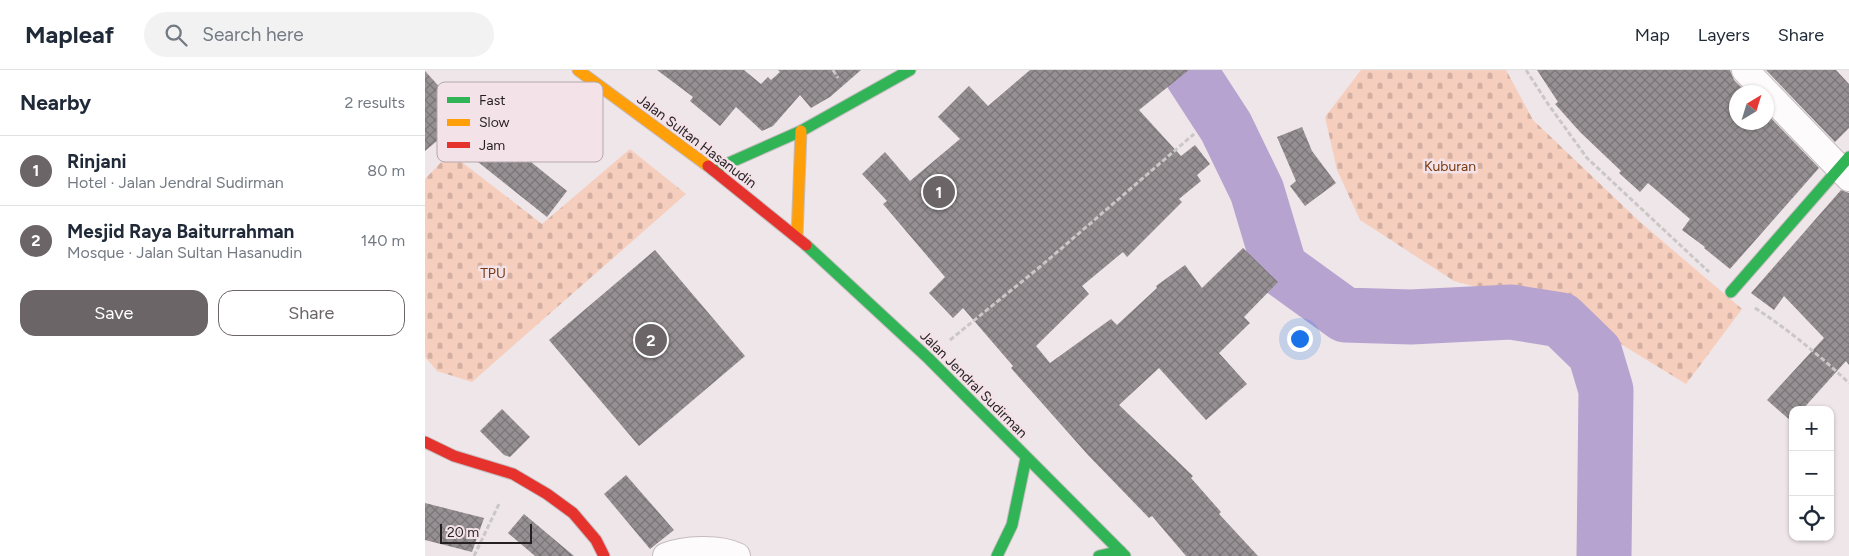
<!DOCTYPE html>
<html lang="en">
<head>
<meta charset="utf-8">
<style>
	body { margin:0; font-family:Figtree,sans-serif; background:#f2f2f3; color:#1f2937 }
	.controls { position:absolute; right:15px; bottom:15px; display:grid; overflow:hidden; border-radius:10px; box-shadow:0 1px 4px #0004 }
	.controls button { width:45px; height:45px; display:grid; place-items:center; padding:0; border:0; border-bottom:1px solid #e0e1e3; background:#fff; color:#1f2937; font:25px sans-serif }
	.compass { position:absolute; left:1304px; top:15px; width:45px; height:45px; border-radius:50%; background:#fff; box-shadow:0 1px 4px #0004; rotate:38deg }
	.scale { position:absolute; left:15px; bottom:12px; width:92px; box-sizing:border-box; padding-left:5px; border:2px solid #251f21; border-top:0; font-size:14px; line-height:18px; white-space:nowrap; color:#251f21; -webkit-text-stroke:4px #f3e2e8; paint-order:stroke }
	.you { position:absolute; left:874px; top:268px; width:18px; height:18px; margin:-12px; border:4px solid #fff; border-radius:50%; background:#1a73e8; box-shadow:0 0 0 8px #1a73e833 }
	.badge { display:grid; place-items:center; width:32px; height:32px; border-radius:50%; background:#6c6567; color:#fff; font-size:16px; font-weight:700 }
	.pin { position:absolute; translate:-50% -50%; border:2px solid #fff; box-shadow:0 1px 5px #0006 }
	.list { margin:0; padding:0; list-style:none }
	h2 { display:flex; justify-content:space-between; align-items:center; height:65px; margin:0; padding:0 20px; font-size:21px }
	h2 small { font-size:16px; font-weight:400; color:#747a83 }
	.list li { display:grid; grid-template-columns:32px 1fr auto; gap:15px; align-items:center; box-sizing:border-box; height:70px; padding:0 20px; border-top:1px solid #e0e1e3 }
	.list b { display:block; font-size:19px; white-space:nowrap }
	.list p { margin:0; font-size:16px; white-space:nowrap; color:#747a83 }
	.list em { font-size:16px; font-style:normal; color:#747a83 }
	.actions { display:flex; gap:10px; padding:15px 20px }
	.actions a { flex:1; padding:11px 0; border:1px solid #6c6567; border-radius:15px; text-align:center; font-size:18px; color:#6c6567 }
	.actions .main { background:#6c6567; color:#fff }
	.icon { flex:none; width:28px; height:28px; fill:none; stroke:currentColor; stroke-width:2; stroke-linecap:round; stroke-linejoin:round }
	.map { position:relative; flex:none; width:1424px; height:486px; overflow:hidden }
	header { display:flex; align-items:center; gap:30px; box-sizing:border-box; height:70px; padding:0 25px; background:#fff; border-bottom:1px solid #e0e1e3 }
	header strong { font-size:24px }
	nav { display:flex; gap:28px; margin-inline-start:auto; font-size:18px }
	.search { width:350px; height:45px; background:#f2f2f3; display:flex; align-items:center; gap:12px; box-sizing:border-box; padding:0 18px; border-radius:28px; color:#747a83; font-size:19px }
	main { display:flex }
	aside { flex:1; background:#fff }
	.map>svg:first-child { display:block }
	.cemetery { fill:url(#cemetery-stones) }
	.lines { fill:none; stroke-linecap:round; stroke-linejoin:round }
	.river { stroke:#b7a3d0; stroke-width:55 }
	.building { fill:url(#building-cross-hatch) }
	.street-casing { stroke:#c4bcbf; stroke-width:28 }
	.fast-casing { stroke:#c4bcbf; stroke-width:13 }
	.slow-casing { stroke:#c4bcbf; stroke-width:13 }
	.jam-casing { stroke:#c4bcbf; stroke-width:13 }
	.path { stroke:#cac7c7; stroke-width:3; stroke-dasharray:5 2.5; stroke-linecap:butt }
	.street { stroke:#fdfbfc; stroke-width:26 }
	.fast { stroke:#30b455; stroke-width:11 }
	.slow { stroke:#ff9f0a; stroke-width:11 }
	.jam { stroke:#e5322d; stroke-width:11 }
	.labels { text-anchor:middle; stroke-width:5; stroke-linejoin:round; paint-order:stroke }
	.street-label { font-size:14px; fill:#251f21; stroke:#f3e2e8 }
	.park-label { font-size:14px; fill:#783a12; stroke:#f3e2e8 }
	.key { fill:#f3e2e8; stroke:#b5a8ac; stroke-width:1 }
	.key-label { font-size:14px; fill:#251f21 }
</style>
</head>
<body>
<header>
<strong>Mapleaf</strong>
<div class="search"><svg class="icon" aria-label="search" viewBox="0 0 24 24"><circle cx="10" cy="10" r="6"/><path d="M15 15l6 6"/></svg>Search here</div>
<nav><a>Map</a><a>Layers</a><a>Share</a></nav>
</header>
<main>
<aside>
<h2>Nearby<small>2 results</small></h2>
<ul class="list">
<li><span class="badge">1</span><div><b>Rinjani</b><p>Hotel · Jalan Jendral Sudirman</p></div><em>80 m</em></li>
<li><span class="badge">2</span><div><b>Mesjid Raya Baiturrahman</b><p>Mosque · Jalan Sultan Hasanudin</p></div><em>140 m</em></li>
</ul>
<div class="actions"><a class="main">Save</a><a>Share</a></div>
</aside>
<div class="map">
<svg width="1424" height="486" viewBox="0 0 1424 486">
	<defs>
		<pattern id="cemetery-stones" width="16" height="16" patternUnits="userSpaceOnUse" patternTransform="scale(1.25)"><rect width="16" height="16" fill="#f6cebd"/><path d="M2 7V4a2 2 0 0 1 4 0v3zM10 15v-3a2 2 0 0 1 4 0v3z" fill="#d3b0a2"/></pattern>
		<pattern id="building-cross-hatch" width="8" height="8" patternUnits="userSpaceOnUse" patternTransform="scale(1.25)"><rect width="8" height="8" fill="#969093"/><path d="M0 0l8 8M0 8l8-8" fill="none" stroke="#7a7578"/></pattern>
	</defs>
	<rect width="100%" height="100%" fill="#efe6e9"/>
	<g class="cemetery">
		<polygon points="936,0 1081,0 1108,50 1215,152 1317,239 1261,314 1186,268 1115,234 1029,211 935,150 912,100 900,47"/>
		<polygon points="205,79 261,124 47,312 12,301 0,287 0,109 25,83 117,154"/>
	</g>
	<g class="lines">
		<polyline class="river" points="764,0 801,57 832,121 855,198 920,245 986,247 1086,242 1136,250 1170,283 1181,320 1179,486"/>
	</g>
	<g class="building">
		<polygon points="232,0 319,0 336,14 343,7 346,10 355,2 353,0 436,0 405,27 386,38 375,25 348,56 337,61 311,37 295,56 265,31 268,27"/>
		<polygon points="605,0 764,0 714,40 756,86 770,75 785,94 772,105 776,111 754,129 757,132 702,187 698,182 657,216 664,224 611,276 625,293 686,249 692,255 732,218 731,216 760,195 777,218 818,178 853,212 819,247 825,253 794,283 822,314 781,350 734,298 694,335 768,406 766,408 796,442 794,444 833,486 761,486 727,446 724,448 663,385 586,298 588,296 538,238 528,248 504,223 520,207 458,134 462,131 437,104 460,82 485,111 535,69 513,47 544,16 563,36"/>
		<polygon points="1112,0 1305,0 1309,10 1321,22 1312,22 1312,52 1342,52 1342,44 1394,98 1305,199 1279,178 1280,177 1257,160 1265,149 1223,113 1215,122 1194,103 1196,101 1155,62 1130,34 1133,32"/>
		<polygon points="1341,0 1411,0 1424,14 1424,58 1410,72"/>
		<polygon points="0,1 51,57 55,51 142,121 122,147 19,65 0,81"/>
		<polygon points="877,57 887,81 911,113 880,136 865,116 871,111 852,67"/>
		<polygon points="1416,120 1424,123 1424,295 1421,291 1377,340 1368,340 1366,351 1342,330 1399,268 1359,226 1349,240 1326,223"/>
		<polygon points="230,180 320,286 214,376 124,270"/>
		<polygon points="77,339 105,367 85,387 79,385 55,361"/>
		<polygon points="201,405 249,460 225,479 179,424"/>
		<polygon points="0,433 59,448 47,482 0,470"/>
		<polygon points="99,444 149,486 110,486 83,463"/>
	</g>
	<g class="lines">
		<g class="street-casing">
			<g id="street">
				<polyline points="1320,0 1424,108"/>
				<path d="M241,486C259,479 294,477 312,486"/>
			</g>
		</g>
		<g class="fast-casing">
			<g id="fast">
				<polyline points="288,100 376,61 485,0"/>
				<polyline points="381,175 503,288 700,486"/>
				<polyline points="1306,222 1424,87"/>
				<polyline points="572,486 587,455 601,388"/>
				<polyline points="674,486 695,481"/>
			</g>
		</g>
		<g class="slow-casing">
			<g id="slow">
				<polyline points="153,0 283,96"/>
				<polyline points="372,167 376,61"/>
			</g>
		</g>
		<g class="jam-casing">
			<g id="jam">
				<polyline points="283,96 381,175"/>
				<polyline points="0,372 29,386 88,404 122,424 148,443 171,470 179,486"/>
			</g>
		</g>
		<g class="path">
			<polyline points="408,0 413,8"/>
			<polyline points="1101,0 1123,34 1162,88 1284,202"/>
			<path d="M1330,238C1364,260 1395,286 1424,313"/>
			<polyline points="525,270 616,196 769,64"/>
			<polyline points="49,486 75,432"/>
		</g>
		<use href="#street" class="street"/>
		<use href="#fast" class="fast"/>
		<use href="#slow" class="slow"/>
		<use href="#jam" class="jam"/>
	</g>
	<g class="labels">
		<g class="street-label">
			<text transform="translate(272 71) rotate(37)" y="5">Jalan Sultan Hasanudin</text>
			<text transform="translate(549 314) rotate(45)" y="5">Jalan Jendral Sudirman</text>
		</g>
		<g class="park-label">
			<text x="1025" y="101">Kuburan</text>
			<text x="68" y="208">TPU</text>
		</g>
	</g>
	<rect x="12" y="12" width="166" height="80" rx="8" class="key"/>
	<rect x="22" y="27" width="23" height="6" fill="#30b455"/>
	<rect x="22" y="49" width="23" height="7" fill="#ff9f0a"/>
	<rect x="22" y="72" width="23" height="6" fill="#e5322d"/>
	<g class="key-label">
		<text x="54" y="35">Fast</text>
		<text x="54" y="57">Slow</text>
		<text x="54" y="80">Jam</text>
	</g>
</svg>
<div class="controls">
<button>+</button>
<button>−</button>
<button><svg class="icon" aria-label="locate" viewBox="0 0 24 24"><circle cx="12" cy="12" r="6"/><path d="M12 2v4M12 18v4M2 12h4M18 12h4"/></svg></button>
</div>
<svg class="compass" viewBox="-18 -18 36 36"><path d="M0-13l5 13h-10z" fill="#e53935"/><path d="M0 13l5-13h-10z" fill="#747a83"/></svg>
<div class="scale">20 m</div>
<div class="you"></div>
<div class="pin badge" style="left:514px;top:122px">1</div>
<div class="pin badge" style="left:226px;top:270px">2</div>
</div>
</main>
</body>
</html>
